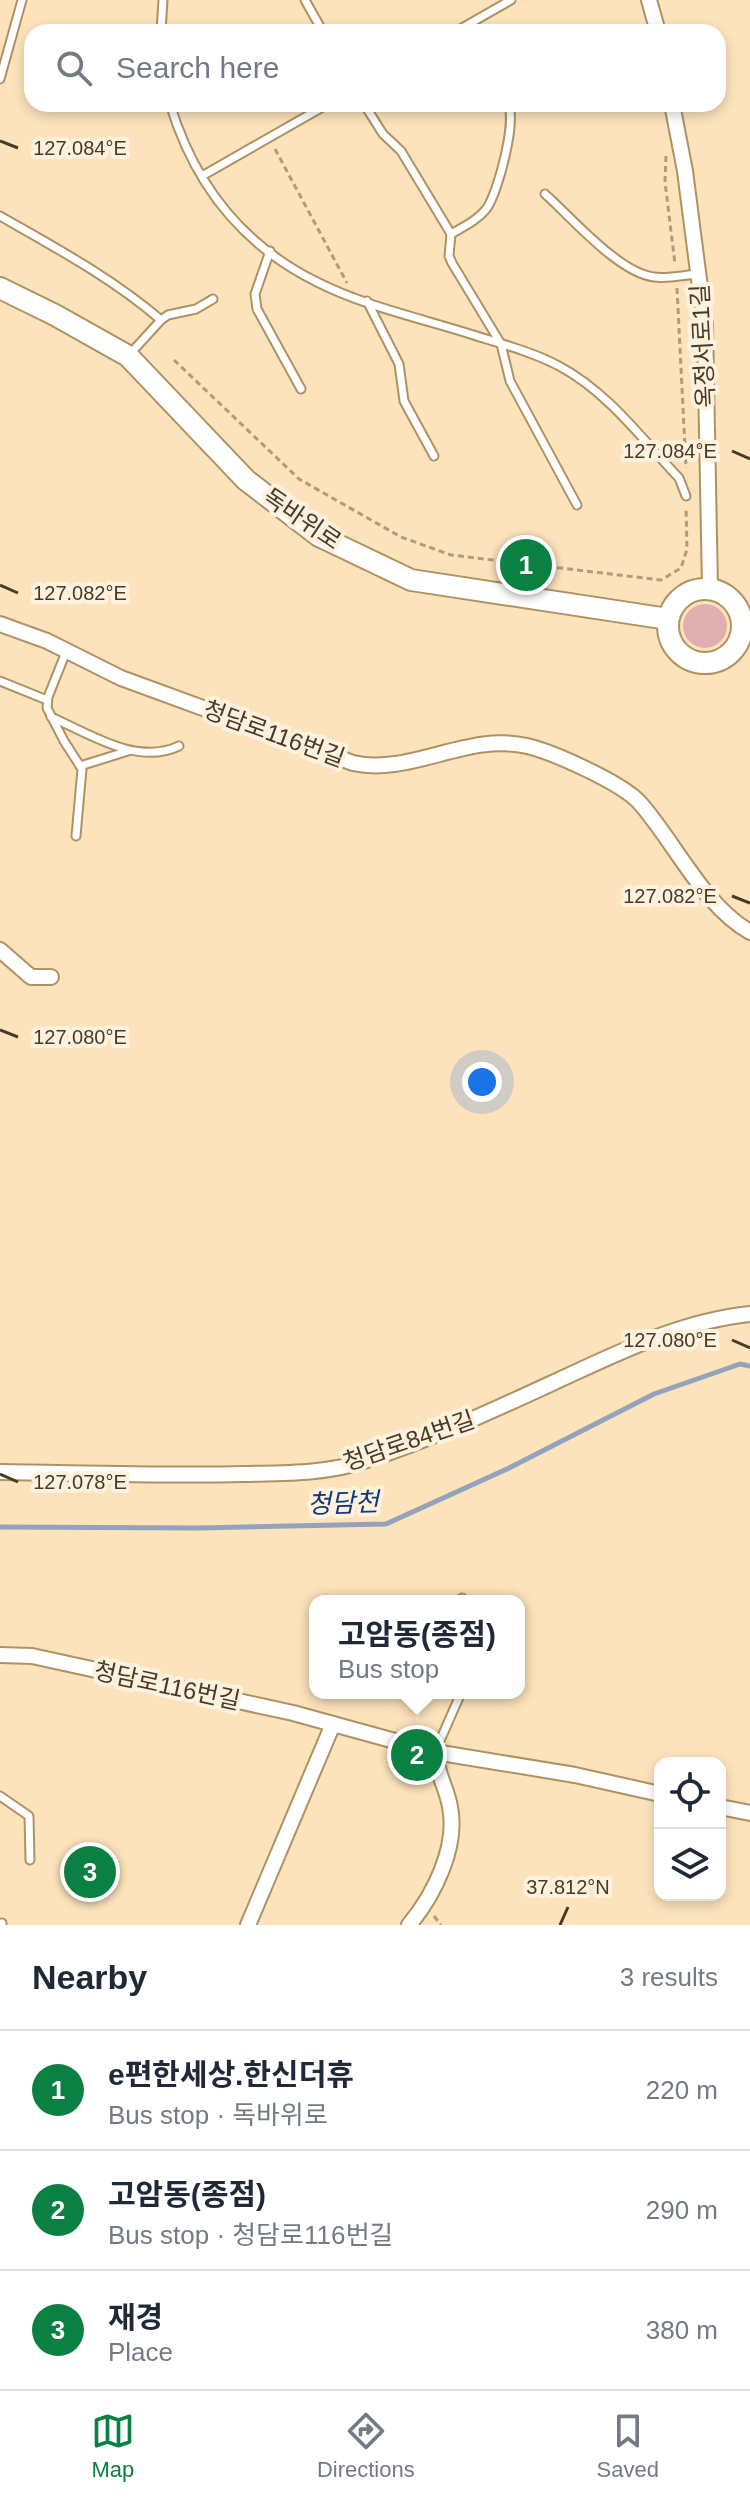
<!DOCTYPE html>
<html lang="en">
<head>
<meta charset="utf-8">
<style>
	body { margin:0; font-family:Arial,"Noto Sans KR",sans-serif; background:#f6f6f7; color:#1f2937 }
	.controls { position:absolute; right:24px; bottom:24px; display:grid; overflow:hidden; border-radius:16px; box-shadow:0 4px 12px #0003 }
	.controls button { width:72px; height:72px; display:grid; place-items:center; padding:0; border:0; border-bottom:2px solid #e0e1e3; background:#fff; color:#1f2937; font:40px sans-serif }
	.you { position:absolute; left:482px; top:1082px; width:28px; height:28px; margin:-20px; border:6px solid #fff; border-radius:50%; background:#1a73e8; box-shadow:0 0 0 12px #1a73e833 }
	.badge { display:grid; place-items:center; width:52px; height:52px; border-radius:50%; background:#0b8043; color:#fff; font-size:26px; font-weight:700 }
	.pin { position:absolute; translate:-50% -50%; border:4px solid #fff; box-shadow:0 2px 8px #0006 }
	.popup { position:absolute; left:309px; top:1595px; width:216px; height:104px; box-sizing:border-box; display:grid; place-content:center; border-radius:16px; background:#fff; filter:drop-shadow(0 2px 6px #0005); font-size:26px; white-space:nowrap; color:#747a83 }
	.popup b { font-size:30px; color:#1f2937 }
	.popup::after { content:''; position:absolute; left:50%; top:100%; margin-left:-16px; border:16px solid transparent; border-top-color:#fff }
	.list { margin:0; padding:0; list-style:none }
	h2 { display:flex; justify-content:space-between; align-items:center; height:104px; margin:0; padding:0 32px; font-size:34px }
	h2 small { font-size:26px; font-weight:400; color:#747a83 }
	.list li { display:grid; grid-template-columns:52px 1fr auto; gap:24px; align-items:center; box-sizing:border-box; height:120px; padding:0 32px; border-top:2px solid #e0e1e3 }
	.list b { display:block; font-size:30px; white-space:nowrap }
	.list p { margin:0; font-size:26px; white-space:nowrap; color:#747a83 }
	.list em { font-size:26px; font-style:normal; color:#747a83 }
	.icon { flex:none; width:44px; height:44px; fill:none; stroke:currentColor; stroke-width:2; stroke-linecap:round; stroke-linejoin:round }
	.map { position:relative; flex:none; width:750px; height:1925px; overflow:hidden }
	.search { position:absolute; background:#fff; box-shadow:0 4px 12px #0003; left:24px; right:24px; top:24px; height:88px; display:flex; align-items:center; gap:20px; box-sizing:border-box; padding:0 28px; border-radius:24px; color:#747a83; font-size:30px }
	.sheet { height:464px; background:#fff }
	nav { display:flex; justify-content:space-around; align-items:center; box-sizing:border-box; height:112px; border-top:2px solid #e0e1e3; background:#fff; font-size:22px; color:#747a83 }
	nav a { display:grid; justify-items:center; gap:4px }
	nav .on { color:#0b8043 }
	.map>svg:first-child { display:block }
	.green { fill:#e0afaf }
	.lines { fill:none; stroke-linecap:round; stroke-linejoin:round }
	.stream { stroke:#93a3bc; stroke-width:5 }
	.service-casing { stroke:#af9263; stroke-width:11 }
	.minor-casing { stroke:#af9263; stroke-width:18 }
	.secondary-casing { stroke:#af9263; stroke-width:24 }
	.path { stroke:#af9c7d; stroke-width:3; stroke-dasharray:6 4; stroke-linecap:butt }
	.service { stroke:#fff; stroke-width:7 }
	.minor { stroke:#fff; stroke-width:14 }
	.secondary { stroke:#fff; stroke-width:20 }
	.ticks { fill:none; stroke:#473b27; stroke-width:3 }
	.labels { text-anchor:middle; stroke-width:8; stroke-linejoin:round; paint-order:stroke }
	.street-label { font-size:24px; fill:#473b27; stroke:#fef2df }
	.water-label { font-size:26px; font-style:italic; fill:#103978; stroke:#fef2df }
	.ticks-label { font-size:20px; text-anchor:middle; fill:#473b27; stroke:#fef2df; stroke-width:8; stroke-linejoin:round; paint-order:stroke }
</style>
</head>
<body>
<div class="map">
<svg width="750" height="1925" viewBox="0 0 750 1925">
	<rect width="100%" height="100%" fill="#fce3bc"/>
	<circle class="green" cx="705" cy="626" r="22"/>
	<g class="lines">
		<polyline class="stream" points="0,1527 199,1528 386,1524 507,1469 654,1394 740,1364 750,1366"/>
		<g class="service-casing">
			<g id="service">
				<polyline points="305,0 323,32"/>
				<polyline points="161,32 163,0"/>
				<polyline points="455,32 511,0"/>
				<polyline points="0,79 22,0"/>
				<path d="M170,104C194,183 242,245 317,282C362,305 419,318 467,333C498,343 531,351 559,366C608,392 642,439 679,478L686,496"/>
				<polyline points="364,104 383,134 401,151 451,234 449,256 452,263 501,344 510,381 577,505"/>
				<polyline points="202,176 328,104"/>
				<path d="M545,194C572,218 619,273 654,277C668,279 684,275 698,274"/>
				<path d="M0,216C56,248 112,278 161,320"/>
				<path d="M451,234C463,227 478,220 487,208C498,192 517,121 508,104"/>
				<polyline points="270,251 255,294 257,309 301,389"/>
				<polyline points="367,301 399,364 404,401 434,456"/>
				<polyline points="129,355 161,320 168,315 196,309 213,299"/>
				<polyline points="66,652 48,697 47,708 64,741 82,769 76,836"/>
				<polyline points="0,681 47,700"/>
				<path d="M51,717C90,734 137,766 179,746"/>
				<polyline points="80,766 128,751"/>
				<polyline points="462,1598 463,1601"/>
				<polyline points="435,1752 461,1693"/>
				<polyline points="0,1796 29,1816 30,1860"/>
				<polyline points="0,1925 2,1923"/>
			</g>
		</g>
		<g class="minor-casing">
			<g id="minor">
				<polyline points="649,0 658,32"/>
				<polyline points="672,104 685,171 705,326 710,589"/>
				<path d="M0,624L47,641L121,678L353,763C411,776 467,732 527,746C553,752 622,783 640,803C675,843 704,906 750,932"/>
				<polyline points="0,950 31,977 51,977"/>
				<path d="M0,1472C81,1473 163,1476 244,1474C283,1473 326,1474 364,1461C432,1439 496,1409 561,1379C622,1351 682,1321 750,1314"/>
				<polyline points="0,1655 32,1656 293,1713 435,1752 575,1775 660,1794"/>
				<polyline points="720,1807 750,1813"/>
				<polyline points="248,1925 333,1724"/>
				<path d="M409,1925C434,1895 458,1847 450,1807C447,1788 436,1772 435,1752"/>
			</g>
		</g>
		<g class="secondary-casing">
			<g id="secondary">
				<polyline points="0,288 55,315 128,356 246,480 319,536 411,580 668,619"/>
				<circle cx="705" cy="626" r="37"/>
			</g>
		</g>
		<g class="path">
			<polyline points="275,149 347,283"/>
			<polyline points="666,156 665,182 675,264"/>
			<polyline points="677,288 686,468"/>
			<polyline points="174,360 299,479 401,537 451,555 661,580 681,568 687,549 686,507"/>
			<polyline points="434,1916 441,1925"/>
		</g>
		<use href="#service" class="service"/>
		<use href="#minor" class="minor"/>
		<use href="#secondary" class="secondary"/>
	</g>
	<path class="ticks" d="M0,141L18,148M732,451L750,459M0,585L18,593M732,896L750,903M0,1030L18,1037M732,1340L750,1348M0,1474L18,1482M560,1925L568,1907"/>
	<g class="labels">
		<g class="street-label">
			<text transform="translate(703 346) rotate(-93)" y="8">옥정서로1길</text>
			<text transform="translate(302 519) rotate(34)" y="8">독바위로</text>
			<text transform="translate(274 734) rotate(20)" y="8">청담로116번길</text>
			<text transform="translate(409 1441) rotate(-19)" y="8">청담로84번길</text>
			<text transform="translate(167 1686) rotate(12)" y="8">청담로116번길</text>
		</g>
		<g class="water-label">
			<text transform="translate(343 1503) rotate(-2)" y="9">청담천</text>
		</g>
	</g>
	<g class="ticks-label">
		<text x="80" y="155">127.084°E</text>
		<text x="670" y="458">127.084°E</text>
		<text x="80" y="600">127.082°E</text>
		<text x="670" y="903">127.082°E</text>
		<text x="80" y="1044">127.080°E</text>
		<text x="670" y="1347">127.080°E</text>
		<text x="80" y="1489">127.078°E</text>
		<text x="568" y="1894">37.812°N</text>
	</g>
</svg>
<div class="controls">
<button><svg class="icon" aria-label="locate" viewBox="0 0 24 24"><circle cx="12" cy="12" r="6"/><path d="M12 2v4M12 18v4M2 12h4M18 12h4"/></svg></button>
<button><svg class="icon" aria-label="layers" viewBox="0 0 24 24"><path d="M12 4l9 5-9 5-9-5zM3 14l9 5 9-5"/></svg></button>
</div>
<div class="you"></div>
<div class="pin badge" style="left:526px;top:565px">1</div>
<div class="pin badge" style="left:417px;top:1755px">2</div>
<div class="popup"><b>고암동(종점)</b>Bus stop</div>
<div class="pin badge" style="left:90px;top:1872px">3</div>
<div class="search"><svg class="icon" aria-label="search" viewBox="0 0 24 24"><circle cx="10" cy="10" r="6"/><path d="M15 15l6 6"/></svg>Search here</div>
</div>
<section class="sheet">
<h2>Nearby<small>3 results</small></h2>
<ul class="list">
<li><span class="badge">1</span><div><b>e편한세상.한신더휴</b><p>Bus stop · 독바위로</p></div><em>220 m</em></li>
<li><span class="badge">2</span><div><b>고암동(종점)</b><p>Bus stop · 청담로116번길</p></div><em>290 m</em></li>
<li><span class="badge">3</span><div><b>재경</b><p>Place</p></div><em>380 m</em></li>
</ul>
</section>
<nav>
<a class="on"><svg class="icon" aria-label="map" viewBox="0 0 24 24"><path d="M3 6l6-2 6 2 6-2v14l-6 2-6-2-6 2zM9 4v14M15 6v14"/></svg>Map</a>
<a><svg class="icon" aria-label="directions" viewBox="0 0 24 24"><path d="M12 3l9 9-9 9-9-9zM9 14v-3h6M13 9l2 2-2 2"/></svg>Directions</a>
<a><svg class="icon" aria-label="saved" viewBox="0 0 24 24"><path d="M7 4h10v16l-5-4-5 4z"/></svg>Saved</a>
</nav>
</body>
</html>
